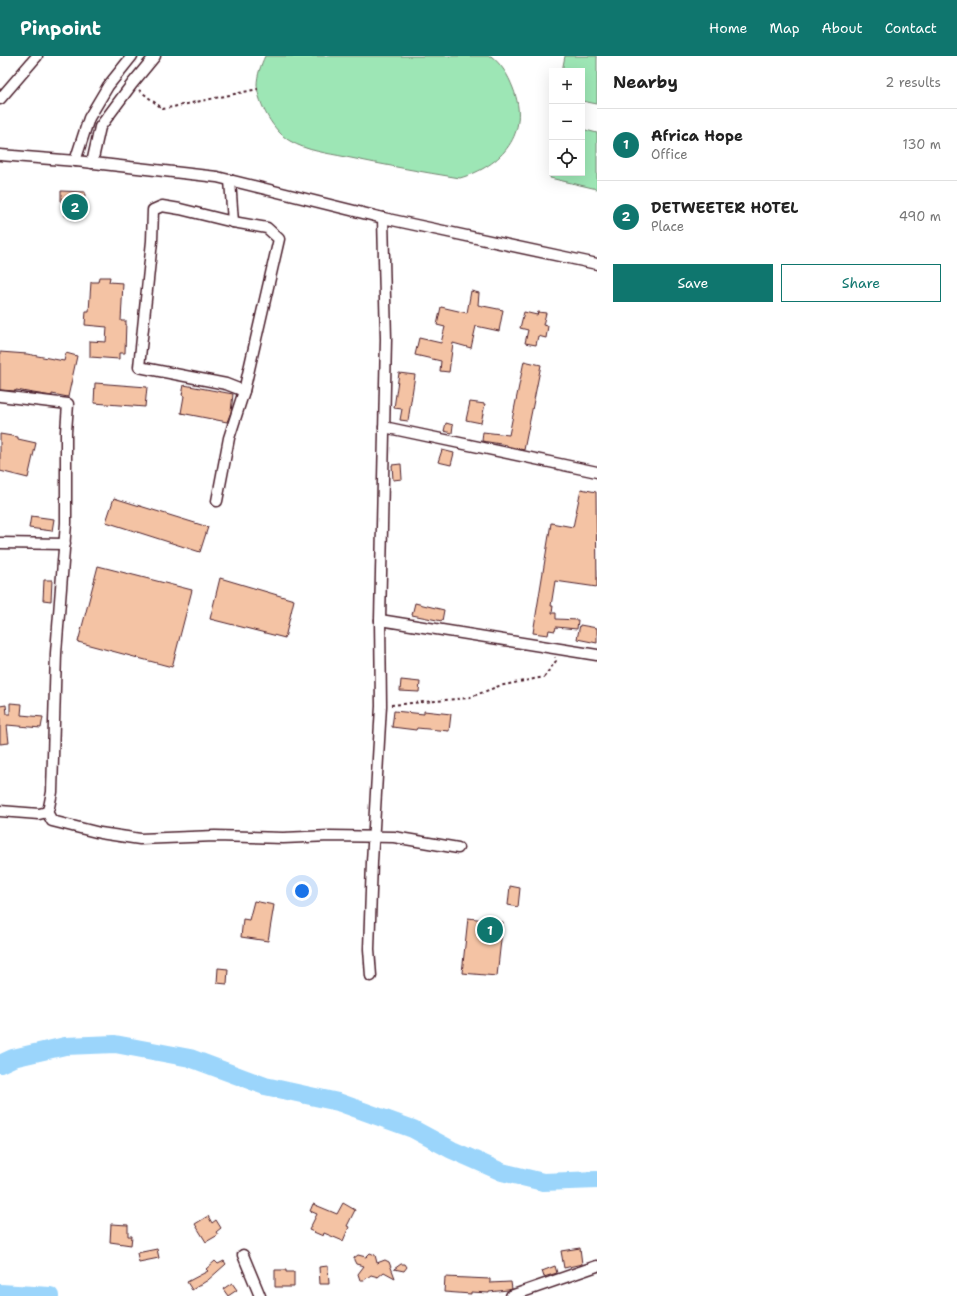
<!DOCTYPE html>
<html lang="en">
<head>
<meta charset="utf-8">
<style>
	body { margin:0; font-family:"Shantell Sans",sans-serif; background:#f2f2f2; color:#222 }
	.controls { position:absolute; right:12px; top:12px; display:grid; overflow:hidden; border-radius:0px; box-shadow:0 4px 16px #0002 }
	.controls button { width:36px; height:36px; display:grid; place-items:center; padding:0; border:0; border-bottom:1px solid #e0e0e0; background:#fff; color:#222; font:20px sans-serif }
	.you { position:absolute; left:302px; top:835px; width:14px; height:14px; margin:-10px; border:3px solid #fff; border-radius:50%; background:#1a73e8; box-shadow:0 0 0 6px #1a73e833 }
	.badge { display:grid; place-items:center; width:26px; height:26px; border-radius:50%; background:#0f766e; color:#fff; font-size:13px; font-weight:700 }
	.pin { position:absolute; translate:-50% -50%; border:2px solid #fff; box-shadow:0 1px 4px #0006 }
	.list { margin:0; padding:0; list-style:none }
	h2 { display:flex; justify-content:space-between; align-items:center; height:52px; margin:0; padding:0 16px; font-size:17px }
	h2 small { font-size:13px; font-weight:400; color:#767676 }
	.list li { display:grid; grid-template-columns:26px 1fr auto; gap:12px; align-items:center; box-sizing:border-box; height:72px; padding:0 16px; border-top:1px solid #e0e0e0 }
	.list b { display:block; font-size:15px; white-space:nowrap }
	.list p { margin:0; font-size:13px; white-space:nowrap; color:#767676 }
	.list em { font-size:13px; font-style:normal; color:#767676 }
	.actions { display:flex; gap:8px; padding:12px 16px }
	.actions a { flex:1; padding:9px 0; border:1px solid #0f766e; border-radius:0px; text-align:center; font-size:14px; color:#0f766e }
	.actions .main { background:#0f766e; color:#fff }
	.icon { flex:none; width:22px; height:22px; fill:none; stroke:currentColor; stroke-width:2; stroke-linecap:round; stroke-linejoin:round }
	.map { position:relative; flex:none; width:597px; height:1240px; overflow:hidden }
	header { display:flex; align-items:center; gap:24px; box-sizing:border-box; height:56px; padding:0 20px; background:#0f766e; color:#fff }
	header strong { font-size:19px }
	nav { display:flex; gap:22px; margin-inline-start:auto; font-size:14px }
	main { display:flex }
	aside { flex:1; background:#fff }
	.map>svg:first-child { display:block }
	.green { fill:#9de6b5; stroke:#748270 }
	.lines { fill:none; stroke-linecap:round; stroke-linejoin:round }
	.river { stroke:#9bd5fb; stroke-width:18 }
	.building { fill:#f4c3a4; stroke:#4a1f2b }
	.minor-casing { stroke:#4a1f2b; stroke-width:13 }
	.path { stroke:#4a1f2b; stroke-width:2; stroke-dasharray:3 3; stroke-linecap:butt }
	.minor { stroke:#fff; stroke-width:10 }
</style>
</head>
<body>
<header>
<strong>Pinpoint</strong>
<nav><a>Home</a><a>Map</a><a>About</a><a>Contact</a></nav>
</header>
<main>
<div class="map">
<svg width="597" height="1240" viewBox="0 0 597 1240">
	<rect width="100%" height="100%" fill="#fff"/>
	<filter id="ink" filterUnits="userSpaceOnUse"><feTurbulence type="fractalNoise" baseFrequency=".025" numOctaves="2"/><feDisplacementMap in="SourceGraphic" scale="8" xChannelSelector="R" yChannelSelector="G"/><feConvolveMatrix kernelMatrix="1 2 1 2 8 2 1 2 1" color-interpolation-filters="sRGB"/></filter>
	<g filter="url(#ink)">
		<g class="green">
			<path d="M265,0H491C502,9 508,19 513,32C531,77 502,110 460,122C422,116 384,109 346,101C327,97 307,95 290,85C274,76 258,48 257,29C257,19 261,9 265,0Z"/>
			<polygon points="565,0 597,0 597,48 582,45 582,15 562,15"/>
			<polygon points="582,73 597,77 597,133 550,122 552,113 552,117 582,117"/>
		</g>
		<g class="lines">
			<g class="river">
				<polyline points="0,1008 13,1002 65,990 115,988 190,1002 265,1030 338,1046 413,1073 452,1094 502,1116 543,1126 597,1124"/>
				<polyline points="0,1237 50,1240"/>
			</g>
		</g>
		<g class="building">
			<polygon points="61,135 85,136 84,156 81,156 80,160 65,160 65,147 61,146"/>
			<polygon points="99,221 110,221 109,226 123,227 121,265 126,265 125,297 119,297 119,303 90,301 90,285 106,286 107,271 85,269 86,255 89,255 91,226 98,226"/>
			<polygon points="471,235 479,237 478,249 503,254 499,275 476,270 471,292 453,287 449,316 440,315 441,305 415,299 419,282 441,287 445,271 437,269 441,251 467,257"/>
			<polygon points="524,256 537,259 538,256 546,257 543,269 548,270 546,282 538,280 536,289 525,287 528,274 520,272"/>
			<polygon points="0,296 27,298 64,305 66,297 77,300 68,341 52,338 52,340 33,337 16,334 16,335 0,334"/>
			<polygon points="524,305 541,309 524,394 507,390 507,389 482,385 483,376 509,379"/>
			<polygon points="399,317 415,319 408,365 400,364 402,353 394,352"/>
			<polygon points="95,327 147,331 145,351 94,347"/>
			<polygon points="184,329 233,338 231,356 227,366 181,357 184,340 182,339"/>
			<polygon points="470,346 485,348 481,367 466,364"/>
			<polygon points="446,367 453,369 452,377 444,375"/>
			<polygon points="0,378 18,381 18,383 36,387 28,422 0,415"/>
			<polygon points="442,394 454,397 451,409 438,406"/>
			<polygon points="401,408 402,423 393,424 392,409"/>
			<polygon points="581,433 596,436 597,531 555,525 551,550 553,550 552,557 556,557 556,563 578,564 577,573 556,571 555,575 549,574 548,579 533,577 551,467 573,471"/>
			<polygon points="114,442 208,471 200,496 106,466"/>
			<polygon points="31,460 54,463 52,475 29,472"/>
			<polygon points="98,510 192,534 172,611 78,586"/>
			<polygon points="220,522 294,544 285,582 210,563"/>
			<polygon points="44,524 52,524 51,545 43,544"/>
			<polygon points="415,547 444,554 442,565 412,559"/>
			<polygon points="580,569 597,572 597,587 577,583"/>
			<polygon points="401,624 420,626 419,636 400,635"/>
			<polygon points="10,647 22,648 21,659 43,661 41,672 7,669 9,687 0,688 0,650 6,649 7,658 10,658"/>
			<polygon points="394,655 424,658 424,655 451,658 449,675 417,672 416,674 392,671"/>
			<polygon points="510,830 520,832 518,851 508,849"/>
			<polygon points="254,845 274,849 268,885 241,881 243,863 249,864"/>
			<polygon points="468,862 503,866 497,920 462,917"/>
			<polygon points="218,912 228,913 227,928 217,927"/>
			<polygon points="343,1147 355,1154 347,1170 349,1171 343,1185 324,1177 323,1180 309,1174 317,1158 310,1155 313,1148 337,1158"/>
			<polygon points="208,1160 212,1167 216,1164 221,1172 216,1176 218,1179 206,1186 195,1168"/>
			<polygon points="111,1168 128,1169 128,1180 132,1180 131,1189 110,1186"/>
			<polygon points="580,1192 582,1208 564,1212 561,1195"/>
			<polygon points="157,1193 159,1202 139,1206 137,1197"/>
			<polygon points="370,1197 375,1199 377,1207 385,1204 389,1206 395,1222 384,1216 378,1221 371,1219 364,1224 360,1224 358,1218 364,1210 356,1208 354,1204 354,1202 358,1199 366,1201"/>
			<polygon points="215,1205 218,1208 224,1205 226,1208 208,1224 192,1234 187,1226 208,1215 206,1213"/>
			<polygon points="401,1208 405,1208 407,1211 404,1215 394,1213"/>
			<polygon points="328,1210 329,1228 320,1228 319,1211"/>
			<polygon points="555,1210 557,1217 544,1221 542,1215"/>
			<polygon points="275,1214 286,1214 286,1216 294,1216 294,1231 275,1231"/>
			<polygon points="445,1221 490,1223 490,1227 511,1226 512,1233 508,1234 489,1236 489,1237 471,1236 471,1238 444,1236"/>
			<polygon points="232,1227 237,1234 228,1240 223,1233"/>
		</g>
		<g class="lines">
			<g class="minor-casing">
				<g id="minor">
					<polyline points="0,43 37,0"/>
					<polyline points="0,99 76,105 217,121 383,162 597,208"/>
					<polyline points="76,105 77,99 89,62 108,30 132,0"/>
					<polyline points="92,107 100,71 132,28 155,0"/>
					<polyline points="233,166 267,172 279,183 244,335"/>
					<polyline points="0,340 68,348 66,376 66,467 56,597 52,736 49,751 47,756 39,758 0,755"/>
					<polyline points="384,371 597,416"/>
					<polyline points="217,445 229,382 244,335 226,328 139,311 152,185 153,154 162,150 180,153 233,166 230,124"/>
					<polyline points="0,487 65,488"/>
					<polyline points="380,564 597,599"/>
					<polyline points="47,756 52,765 100,777 140,783 215,780 283,782 330,780 394,781 458,792"/>
					<polyline points="371,920 369,893 372,806 381,650 380,564 386,283 383,162"/>
					<polyline points="243,1199 260,1240"/>
					<polyline points="511,1240 597,1210"/>
				</g>
			</g>
			<g class="path">
				<polyline points="139,34 163,53 258,33"/>
				<polyline points="391,649 468,642 499,630 544,621 556,605 555,601"/>
			</g>
			<use href="#minor" class="minor"/>
		</g>
	</g>
</svg>
<div class="controls">
<button>+</button>
<button>−</button>
<button><svg class="icon" aria-label="locate" viewBox="0 0 24 24"><circle cx="12" cy="12" r="6"/><path d="M12 2v4M12 18v4M2 12h4M18 12h4"/></svg></button>
</div>
<div class="you"></div>
<div class="pin badge" style="left:490px;top:874px">1</div>
<div class="pin badge" style="left:75px;top:151px">2</div>
</div>
<aside>
<h2>Nearby<small>2 results</small></h2>
<ul class="list">
<li><span class="badge">1</span><div><b>Africa Hope</b><p>Office</p></div><em>130 m</em></li>
<li><span class="badge">2</span><div><b>DETWEETER HOTEL</b><p>Place</p></div><em>490 m</em></li>
</ul>
<div class="actions"><a class="main">Save</a><a>Share</a></div>
</aside>
</main>
</body>
</html>
